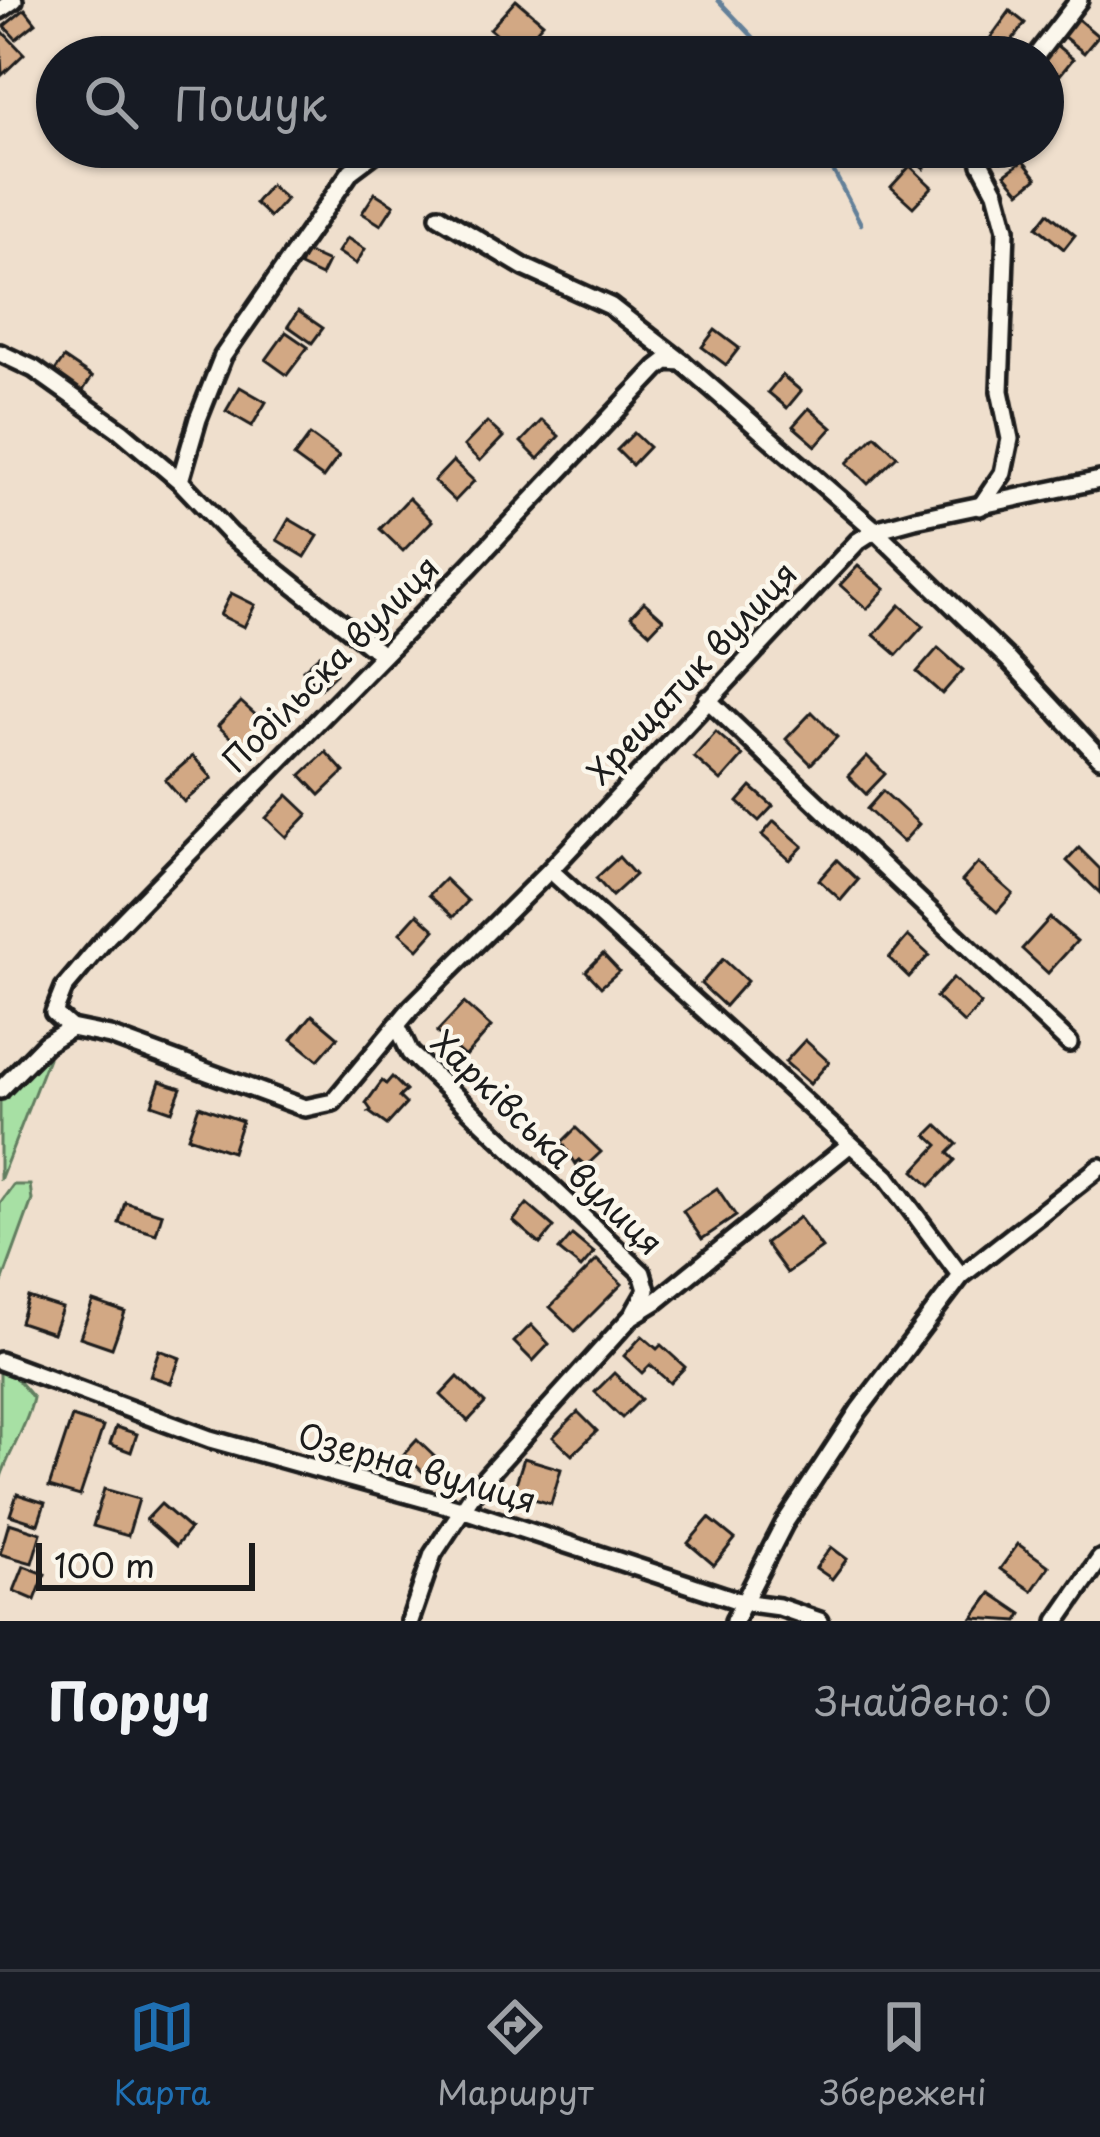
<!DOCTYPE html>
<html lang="uk">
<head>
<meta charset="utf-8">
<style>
	body { margin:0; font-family:"Playpen Sans",sans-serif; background:#242831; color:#f1f3f6 }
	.scale { position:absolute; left:36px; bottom:30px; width:219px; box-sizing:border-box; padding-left:12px; border:6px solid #1c1c1c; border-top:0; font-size:33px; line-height:42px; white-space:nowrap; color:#1c1c1c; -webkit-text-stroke:9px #fbf7ec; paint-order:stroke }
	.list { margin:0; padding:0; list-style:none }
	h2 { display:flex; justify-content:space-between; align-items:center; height:156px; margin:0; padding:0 48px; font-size:51px }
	h2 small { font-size:39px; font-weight:400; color:#9ea1a6 }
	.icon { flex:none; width:66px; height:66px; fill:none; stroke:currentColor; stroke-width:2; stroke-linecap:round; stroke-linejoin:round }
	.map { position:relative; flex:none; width:1100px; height:1621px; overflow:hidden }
	.search { position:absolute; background:#171b24; box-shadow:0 3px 9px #0004; left:36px; right:36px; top:36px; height:132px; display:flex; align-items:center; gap:30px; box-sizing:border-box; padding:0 42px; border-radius:66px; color:#9ea1a6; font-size:45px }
	.sheet { height:348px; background:#171b24 }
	nav { display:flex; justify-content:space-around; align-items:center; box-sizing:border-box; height:168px; border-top:3px solid #363941; background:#171b24; font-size:33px; color:#9ea1a6 }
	nav a { display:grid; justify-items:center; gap:6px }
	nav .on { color:#1f6fb2 }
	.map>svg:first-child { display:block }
	.green { fill:#a7e0a4; stroke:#627e60; stroke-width:3 }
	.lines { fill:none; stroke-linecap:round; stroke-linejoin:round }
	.stream { stroke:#638099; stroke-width:4.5 }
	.building { fill:#d2a884; stroke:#1c1c1c; stroke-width:3 }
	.minor-casing { stroke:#1c1c1c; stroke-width:24 }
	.minor { stroke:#fbf7ec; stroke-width:15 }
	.labels { text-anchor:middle; stroke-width:9; stroke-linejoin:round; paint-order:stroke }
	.street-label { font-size:33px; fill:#1c1c1c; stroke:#fbf7ec }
</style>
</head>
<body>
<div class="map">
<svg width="1100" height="1621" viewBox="0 0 1100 1621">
	<rect width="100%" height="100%" fill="#efdfcd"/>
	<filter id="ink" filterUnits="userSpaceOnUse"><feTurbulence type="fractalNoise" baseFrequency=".00833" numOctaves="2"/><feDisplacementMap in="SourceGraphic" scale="24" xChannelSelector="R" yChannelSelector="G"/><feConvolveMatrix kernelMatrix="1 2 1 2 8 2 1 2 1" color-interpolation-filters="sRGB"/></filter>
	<g filter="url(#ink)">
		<g class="green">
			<polygon points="36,1041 48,1058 0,1180 0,1097 8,1098 28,1048"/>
			<polygon points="13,1185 30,1185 32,1200 0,1288 0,1203"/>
			<path d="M0,1360L33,1398C27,1427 9,1451 0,1480Z"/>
		</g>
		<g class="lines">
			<g class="stream">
				<polyline points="718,0 772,57"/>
				<polyline points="821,147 861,224"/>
			</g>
		</g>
		<g class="building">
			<polygon points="516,0 543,23 517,52 490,29"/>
			<polygon points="25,9 36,23 16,39 4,26"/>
			<polygon points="1010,11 1025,23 1004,51 989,40"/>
			<polygon points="1073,15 1098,36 1084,53 1059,33"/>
			<polygon points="3,32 24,54 2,75 0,35"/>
			<polygon points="1055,44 1073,59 1060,75 1043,61"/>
			<polygon points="910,147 926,147 936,155 924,169 905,154"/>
			<polygon points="1023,161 1037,178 1020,192 1005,174"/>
			<polygon points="910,166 932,187 913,207 891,187"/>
			<polygon points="270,185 286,199 270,217 255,203"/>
			<polygon points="375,193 394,205 381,225 362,213"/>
			<polygon points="1048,213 1075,235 1064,249 1037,227"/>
			<polygon points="347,238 365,249 356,264 338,252"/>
			<polygon points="306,252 328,262 321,276 300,266"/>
			<polygon points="298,311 323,328 312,343 288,326"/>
			<polygon points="715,330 739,348 726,365 702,347"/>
			<polygon points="286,332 308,347 287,375 266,360"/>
			<polygon points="64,358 92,377 80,395 52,375"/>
			<polygon points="782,375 801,391 787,408 768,392"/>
			<polygon points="240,387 266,402 252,426 226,411"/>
			<polygon points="809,408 832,428 816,446 793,426"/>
			<polygon points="542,420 559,436 538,459 521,442"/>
			<polygon points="487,422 503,437 480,461 464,446"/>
			<polygon points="634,433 649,447 632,465 617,450"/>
			<polygon points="310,435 339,456 323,478 294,457"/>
			<polygon points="875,435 897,456 868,484 847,463"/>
			<polygon points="453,461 474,481 455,501 434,481"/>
			<polygon points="409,498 432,521 403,551 380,529"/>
			<polygon points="289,519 318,536 305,557 277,540"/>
			<polygon points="858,566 885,589 867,609 840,585"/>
			<polygon points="231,593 255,605 244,627 220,615"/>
			<polygon points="644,602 663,619 650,633 631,616"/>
			<polygon points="900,605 923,626 897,655 874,635"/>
			<polygon points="938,648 963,670 942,694 917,672"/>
			<polygon points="320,655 336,674 320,689 303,670"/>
			<polygon points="241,702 267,725 244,750 218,726"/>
			<polygon points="812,712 837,737 811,764 786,739"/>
			<polygon points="716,732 743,756 721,781 694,757"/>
			<polygon points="326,752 344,772 320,795 301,775"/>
			<polygon points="193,756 212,778 184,802 165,780"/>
			<polygon points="867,756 885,774 866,794 848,776"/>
			<polygon points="751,787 773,806 759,821 738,802"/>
			<polygon points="883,791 919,824 903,842 867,809"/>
			<polygon points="288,795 308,814 286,837 266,818"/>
			<polygon points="774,821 803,846 790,860 762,835"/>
			<polygon points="1079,848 1100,869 1100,893 1067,861"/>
			<polygon points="619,857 635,875 612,896 596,878"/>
			<polygon points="837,860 858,880 841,900 819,880"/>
			<polygon points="978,863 1013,894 997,912 962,881"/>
			<polygon points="445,879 468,901 453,917 429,895"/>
			<polygon points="417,914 435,930 418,949 400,933"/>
			<polygon points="1050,918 1077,941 1048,973 1022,949"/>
			<polygon points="908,936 929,955 909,977 889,958"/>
			<polygon points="603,954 619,971 601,987 586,971"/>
			<polygon points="723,959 747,981 725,1006 701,984"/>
			<polygon points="953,978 981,1004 964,1023 936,997"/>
			<polygon points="464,1003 491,1027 465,1057 437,1032"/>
			<polygon points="312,1015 338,1037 318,1060 292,1039"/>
			<polygon points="805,1040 829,1062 810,1084 785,1062"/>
			<polygon points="392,1077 406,1091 399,1097 406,1104 387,1125 369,1112 371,1110 366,1103 382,1081 386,1084"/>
			<polygon points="160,1081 181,1088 172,1111 152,1104"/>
			<polygon points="199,1106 242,1121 232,1152 188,1137"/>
			<polygon points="937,1125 957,1144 948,1153 955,1160 930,1186 914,1171 938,1145 927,1135"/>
			<polygon points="576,1128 601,1152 586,1166 579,1160 576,1164 562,1142"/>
			<polygon points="717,1188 736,1216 702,1239 683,1211"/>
			<polygon points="125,1202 162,1214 156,1234 119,1223"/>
			<polygon points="527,1204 554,1227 540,1244 513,1221"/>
			<polygon points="799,1217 822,1248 787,1273 765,1243"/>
			<polygon points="572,1235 594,1253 581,1268 559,1250"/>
			<polygon points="597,1260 622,1284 575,1331 550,1307"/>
			<polygon points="28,1297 62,1308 53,1333 20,1322"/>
			<polygon points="93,1301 125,1312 112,1348 80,1337"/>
			<polygon points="531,1325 549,1344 533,1361 514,1342"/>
			<polygon points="642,1336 657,1349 661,1345 685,1367 670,1383 650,1365 642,1373 624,1356"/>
			<polygon points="159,1350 180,1358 171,1383 150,1376"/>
			<polygon points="614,1373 641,1399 622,1418 595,1392"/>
			<polygon points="458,1377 485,1403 468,1421 441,1395"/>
			<polygon points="578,1412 597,1431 572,1455 553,1437"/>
			<polygon points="72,1417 103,1427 80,1496 49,1487"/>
			<polygon points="116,1427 137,1434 131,1452 110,1444"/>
			<polygon points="417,1440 437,1459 424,1473 404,1454"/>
			<polygon points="524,1458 561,1469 551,1504 513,1493"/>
			<polygon points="104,1489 139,1499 128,1536 93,1526"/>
			<polygon points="17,1494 45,1503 38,1524 10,1515"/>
			<polygon points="161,1504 190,1529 176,1546 146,1520"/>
			<polygon points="709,1518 735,1539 714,1565 688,1543"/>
			<polygon points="9,1523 41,1533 32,1563 0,1554"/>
			<polygon points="1018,1544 1049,1566 1032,1591 1000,1569"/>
			<polygon points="831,1547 847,1559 832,1579 816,1568"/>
			<polygon points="24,1566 45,1574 35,1600 14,1591"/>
			<polygon points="991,1593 1022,1614 1018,1621 973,1618"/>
		</g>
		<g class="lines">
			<g class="minor-casing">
				<g id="minor">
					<polyline points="0,10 14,0"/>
					<polyline points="1035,57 1079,0"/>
					<polyline points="977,147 981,164 996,192 1006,229 1000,391 1010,439 1003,473 980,507"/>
					<polyline points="439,216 524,267 610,306 682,362 875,530 1007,658 1100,758"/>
					<polyline points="0,353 34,369 121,431 180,481 231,535 381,654"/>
					<polyline points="682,362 666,361 657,368 470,566 108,936 64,988 54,1013 71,1028 110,1036 305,1108 333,1102 412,1007 550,870 858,541 875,530 915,519 1100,480"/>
					<polyline points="180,481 198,419 223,356 351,171 383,147"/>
					<polyline points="707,699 1069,1043"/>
					<polyline points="550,870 887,1177 961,1276"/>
					<polyline points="397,1025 410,1053 642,1273 647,1290 635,1311"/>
					<polyline points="0,1090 45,1044 71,1028"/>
					<polyline points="0,1361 210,1439 461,1509 742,1602 779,1607 820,1621"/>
					<polyline points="410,1621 433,1554 478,1486 632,1316 658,1300 848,1146"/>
					<polyline points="734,1621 784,1524 859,1410 961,1276 1100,1167"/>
					<polyline points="1057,1621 1100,1559"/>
				</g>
			</g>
			<use href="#minor" class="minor"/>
		</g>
	</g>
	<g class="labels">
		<g class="street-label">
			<text transform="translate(331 664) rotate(-45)" y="12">Подільска вулиця</text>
			<text transform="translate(692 673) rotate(-47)" y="12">Хрещатик вулиця</text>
			<text transform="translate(547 1143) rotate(44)" y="12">Харківська вулиця</text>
			<text transform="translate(417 1468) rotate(16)" y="12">Озерна вулиця</text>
		</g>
	</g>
</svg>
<div class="scale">100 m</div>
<div class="search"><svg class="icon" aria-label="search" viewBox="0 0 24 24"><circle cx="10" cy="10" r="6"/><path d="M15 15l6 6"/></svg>Пошук</div>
</div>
<section class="sheet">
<h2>Поруч<small>Знайдено: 0</small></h2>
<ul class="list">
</ul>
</section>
<nav>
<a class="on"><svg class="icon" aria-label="map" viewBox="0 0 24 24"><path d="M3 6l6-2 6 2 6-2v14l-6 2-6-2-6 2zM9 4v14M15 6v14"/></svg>Карта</a>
<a><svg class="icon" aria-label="directions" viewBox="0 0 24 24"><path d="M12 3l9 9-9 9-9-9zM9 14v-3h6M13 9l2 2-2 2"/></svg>Маршрут</a>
<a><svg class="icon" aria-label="saved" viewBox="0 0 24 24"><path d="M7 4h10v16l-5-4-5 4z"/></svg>Збережені</a>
</nav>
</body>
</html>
